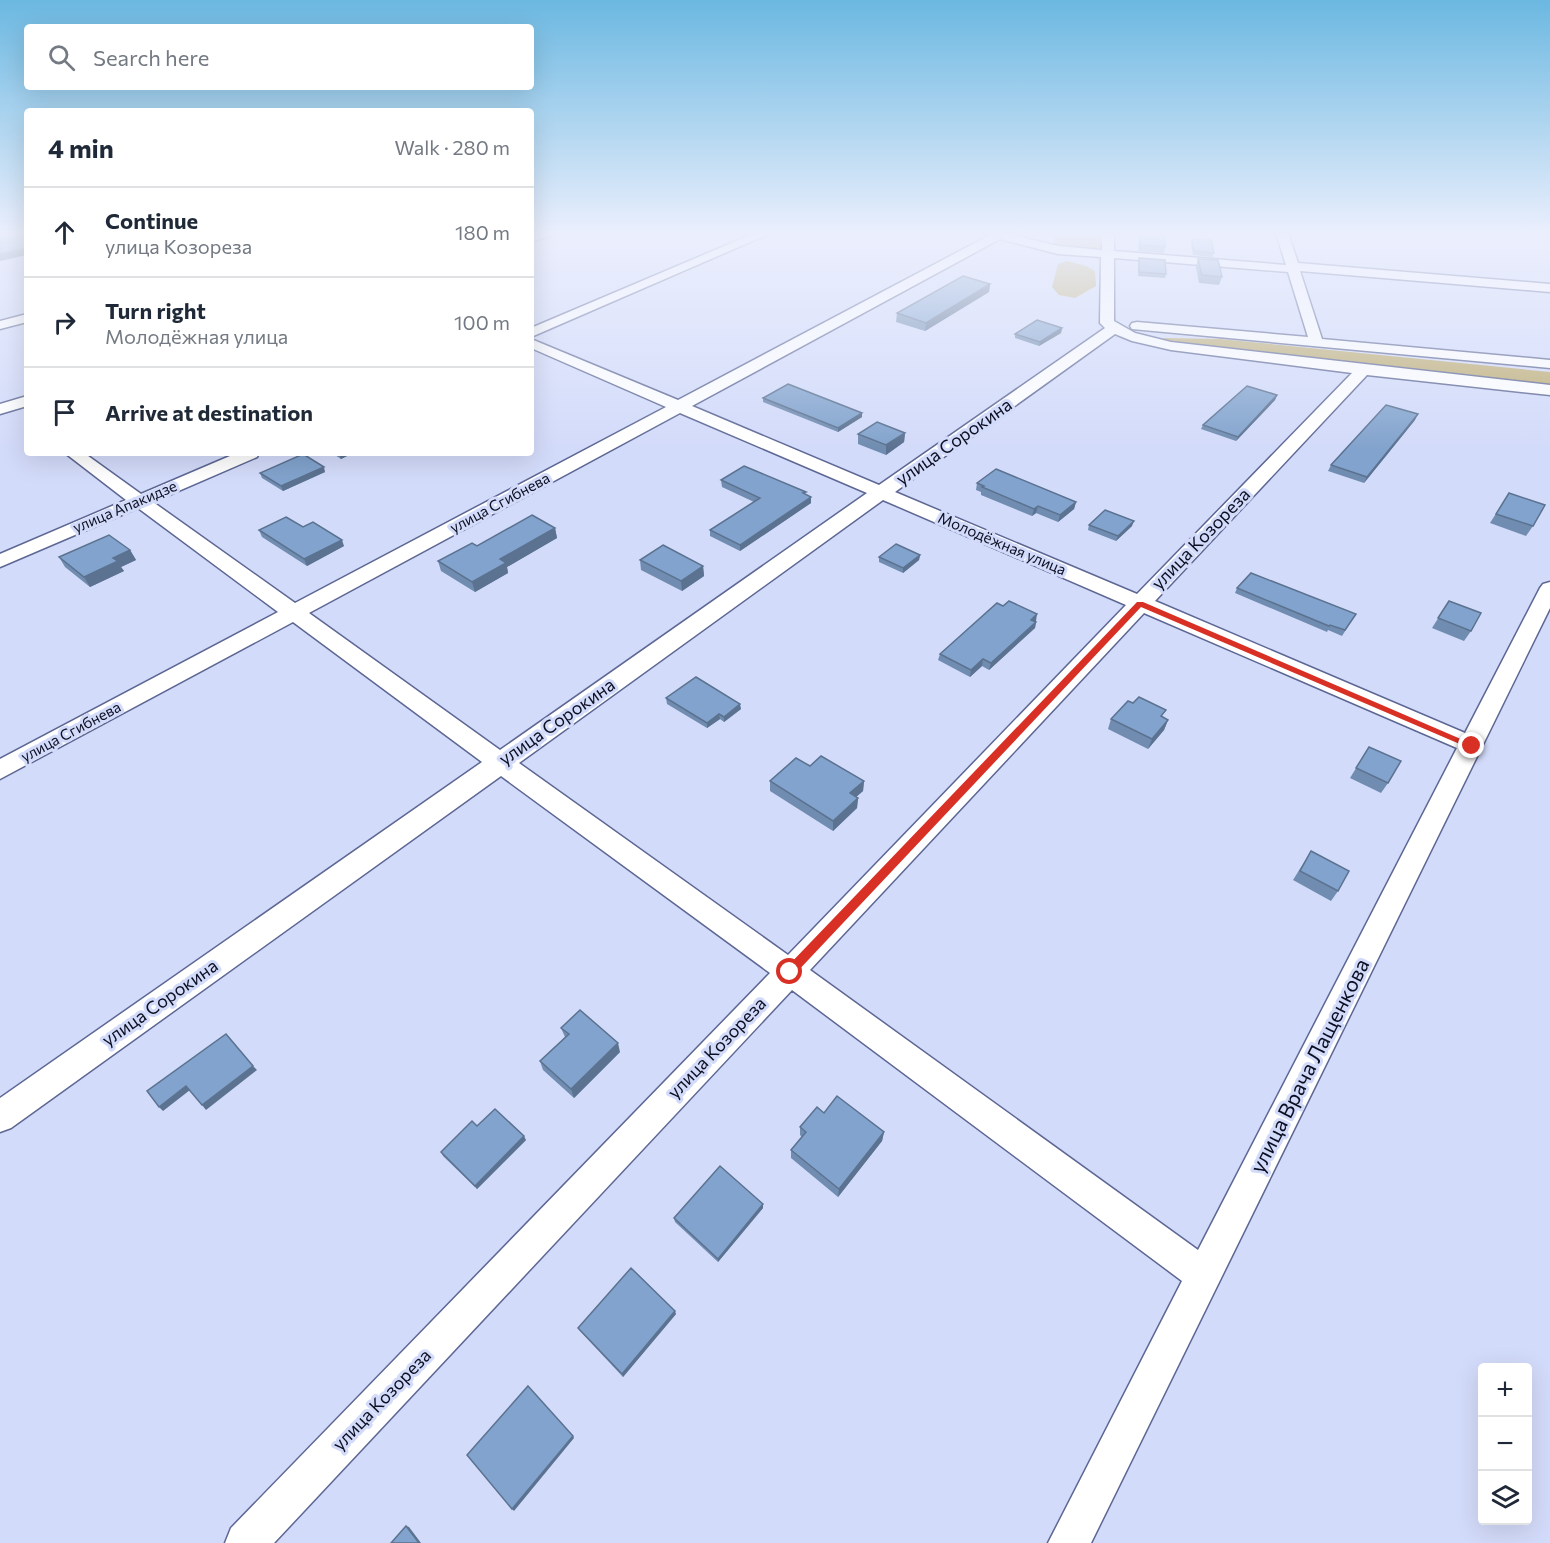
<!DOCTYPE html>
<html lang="en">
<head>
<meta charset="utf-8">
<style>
	body { margin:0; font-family:Commissioner,sans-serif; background:#f2f2f3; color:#1f2937 }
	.controls { position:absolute; right:18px; bottom:18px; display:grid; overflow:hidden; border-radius:6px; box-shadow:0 6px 24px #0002 }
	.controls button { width:54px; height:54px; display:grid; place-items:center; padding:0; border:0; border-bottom:2px solid #e0e1e3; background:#fff; color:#1f2937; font:30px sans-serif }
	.stop { position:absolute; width:18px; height:18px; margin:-14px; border:4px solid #d93025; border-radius:50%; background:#fff }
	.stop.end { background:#d93025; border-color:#fff; box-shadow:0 2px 6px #0008 }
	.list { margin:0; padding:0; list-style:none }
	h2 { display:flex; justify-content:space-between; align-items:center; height:78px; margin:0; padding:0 24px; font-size:26px }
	h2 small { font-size:20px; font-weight:400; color:#747a83 }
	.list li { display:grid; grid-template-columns:39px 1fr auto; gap:18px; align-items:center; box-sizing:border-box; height:90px; padding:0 24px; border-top:2px solid #e0e1e3 }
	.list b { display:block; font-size:22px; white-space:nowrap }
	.list p { margin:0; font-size:20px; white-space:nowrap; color:#747a83 }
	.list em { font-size:20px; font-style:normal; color:#747a83 }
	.icon { flex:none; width:33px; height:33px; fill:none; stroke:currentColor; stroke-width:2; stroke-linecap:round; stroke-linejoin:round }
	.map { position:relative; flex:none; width:1550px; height:1543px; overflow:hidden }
	.search { position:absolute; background:#fff; box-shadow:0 6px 24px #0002; left:24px; top:24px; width:510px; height:66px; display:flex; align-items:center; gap:15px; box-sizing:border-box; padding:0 21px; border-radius:6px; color:#747a83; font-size:22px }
	.panel { position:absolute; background:#fff; box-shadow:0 6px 24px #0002; left:24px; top:108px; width:510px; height:348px; border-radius:6px }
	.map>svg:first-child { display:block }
	.green { fill:#beac70 }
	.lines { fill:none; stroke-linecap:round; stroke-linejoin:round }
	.minor-casing { stroke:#5d6793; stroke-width:3 }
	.minor { fill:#fff; fill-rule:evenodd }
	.wall { fill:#708cb0 }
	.shaded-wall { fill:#5b7290 }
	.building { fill:#82a3cd; stroke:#5b7290; stroke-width:1.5 }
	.route { fill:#d93025 }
	.labels { text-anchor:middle; stroke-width:6; stroke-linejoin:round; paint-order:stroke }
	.far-street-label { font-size:15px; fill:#0c0f21; stroke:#d3dbfa }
	.street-label { font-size:18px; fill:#0c0f21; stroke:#d3dbfa }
	.near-street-label { font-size:21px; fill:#0c0f21; stroke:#d3dbfa }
</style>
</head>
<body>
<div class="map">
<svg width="1550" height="1543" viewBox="0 0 1550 1543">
	<rect width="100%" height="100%" fill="#d3dbfa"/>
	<g class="green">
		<polygon points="1054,233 1100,233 1101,251 1054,245"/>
		<polygon points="1067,261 1086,266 1095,271 1096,286 1075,298 1059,295 1052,287 1058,264"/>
		<polygon points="1165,338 1221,339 1550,372 1550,388 1174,344 1160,340"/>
	</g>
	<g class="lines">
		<g class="minor-casing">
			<g id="minor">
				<polygon points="552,233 550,236 531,242 531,234"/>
				<polygon points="755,233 771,233 531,337 531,328"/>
				<path d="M985,233H1005L1058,246L1102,250V233H1114V251L1286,265L1276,233H1288L1298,263L1550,284V292L1300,271L1322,339L1550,360V368L1132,329L1130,326L1132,323L1137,322L1308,337L1288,272L1114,258V321L1135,333L1171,342L1550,385V395L1367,375L1155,601L1465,733L1540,588L1543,584L1550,582V608L1091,1543H1048L1182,1281L792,990L274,1543H225L231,1528L770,973L501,776L11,1128L0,1132V1098L482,762L293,622L0,779V759L278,612L138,508L0,567V554L126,500L65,453H84L141,494L237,453H259L257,457L153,502L295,603L666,407L531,348V339L678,400L988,236ZM1000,239L1058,254L1101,257L1100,323L1105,328L879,485L692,406ZM1115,334L1132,341L1171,350L1352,373L1137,594L895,492ZM680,413L867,493L500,750L309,613ZM883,500L1126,605L788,955L519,763ZM1144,613L1457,748L1198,1250L810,970Z"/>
				<polygon points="27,314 27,322 0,329 0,321"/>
				<polygon points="27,396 27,406 0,414 0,404"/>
			</g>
		</g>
		<use href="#minor" class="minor"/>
	</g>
	<g class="wall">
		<polygon points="1139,233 1165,247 1164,253 1138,251"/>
		<polygon points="1192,239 1214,253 1212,257 1193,255 1191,243"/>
		<polygon points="1139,258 1166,274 1165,278 1138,276"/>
		<polygon points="1198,259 1222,277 1219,285 1199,283 1196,267"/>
		<polygon points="990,284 989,292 925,331 896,322 897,313"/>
		<polygon points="1062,328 1061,333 1039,346 1015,338 1015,334"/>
		<polygon points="1277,395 1275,400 1236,441 1201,429 1203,425"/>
		<polygon points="763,398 862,417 838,432 763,402"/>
		<polygon points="1415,420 1364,483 1328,471 1331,465"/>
		<polygon points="905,433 904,442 886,455 858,444 858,434"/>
		<polygon points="332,453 353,453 341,459"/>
		<polygon points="325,472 283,491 262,478 260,473"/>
		<polygon points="721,480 806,494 811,503 740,551 710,536 710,530 754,502 722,487"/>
		<polygon points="977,483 1076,502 1074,509 1058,522 1036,513 1032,516 981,495 981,492 976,490"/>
		<polygon points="1509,493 1533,526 1526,536 1490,523"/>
		<polygon points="1089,525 1132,526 1116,541 1088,530"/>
		<polygon points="303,527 344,546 307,566 262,537 259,530"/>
		<polygon points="555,528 557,538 507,567 508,573 475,592 441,571 438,561 477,546"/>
		<polygon points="130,550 136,560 121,567 124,571 90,587 65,567 59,557"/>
		<polygon points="920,555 919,560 903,573 879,562 879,557"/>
		<polygon points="640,560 703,566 704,576 682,591 641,570"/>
		<polygon points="1237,588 1356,614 1342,636 1328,630 1327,632 1235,593"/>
		<polygon points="1449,601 1471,631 1464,641 1432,628"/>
		<polygon points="1035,621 1036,622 1035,628 989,670 982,666 970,677 938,660 940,654"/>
		<polygon points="666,698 741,709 724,722 720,719 707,728 667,704"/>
		<polygon points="1163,718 1168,720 1164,730 1148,749 1108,729 1111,719"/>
		<polygon points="1369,747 1388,783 1381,793 1350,778"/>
		<polygon points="810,766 864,781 863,791 856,797 858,798 857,808 833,831 770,791 770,781"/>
		<polygon points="1311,851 1338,891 1331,901 1293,880"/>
		<polygon points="561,1028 620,1052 574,1098 543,1070 540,1061 565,1037"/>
		<polygon points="824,1113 884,1132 882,1141 838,1197 791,1158 791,1150 802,1137 800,1135 800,1127"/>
		<polygon points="526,1140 477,1189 443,1156 441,1152"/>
		<polygon points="763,1208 718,1262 675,1222 674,1218"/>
		<polygon points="676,1314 623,1377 580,1331 578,1328"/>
	</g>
	<g class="shaded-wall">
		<polygon points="27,248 27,255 0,261 0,254"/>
		<polygon points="990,284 989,292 925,331 926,323"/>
		<polygon points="1062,328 1061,333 1039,346 1040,342"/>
		<polygon points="1277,395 1275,400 1236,441 1238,437"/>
		<polygon points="862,413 862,417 838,432 838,428"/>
		<polygon points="1418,414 1415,420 1364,483 1367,477"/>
		<polygon points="905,433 904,442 886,455 886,445"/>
		<polygon points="341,453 353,453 341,459 339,454"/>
		<polygon points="324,467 325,472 283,491 281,486"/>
		<polygon points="811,497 811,503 740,551 740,545"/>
		<polygon points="1076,502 1074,509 1058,522 1060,515"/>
		<polygon points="1038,506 1036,513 1032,516 1034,509"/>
		<polygon points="1134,521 1132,526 1116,541 1118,536"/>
		<polygon points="555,528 557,538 507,567 508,573 475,592 472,582 500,559"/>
		<polygon points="342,540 344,546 307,566 304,559"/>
		<polygon points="130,550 136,560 121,567 124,571 90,587 84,577 113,558"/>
		<polygon points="920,555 919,560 903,573 903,568"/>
		<polygon points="703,566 704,576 682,591 681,581"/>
		<polygon points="1037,614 1036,621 1030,626 1031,620"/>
		<polygon points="1036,622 1035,628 989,670 991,663"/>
		<polygon points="983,659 982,666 970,677 971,670"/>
		<polygon points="740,704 741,709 724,722 724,717"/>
		<polygon points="719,714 720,719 707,728 707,723"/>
		<polygon points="1168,720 1164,730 1148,749 1152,739"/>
		<polygon points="864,781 863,791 849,803 850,793"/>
		<polygon points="858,798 857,808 833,831 833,821"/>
		<polygon points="618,1043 620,1052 574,1098 571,1089"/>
		<polygon points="253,1066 257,1070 206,1110 202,1105"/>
		<polygon points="186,1086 190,1090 163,1111 159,1107"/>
		<polygon points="884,1132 882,1141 838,1197 839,1189"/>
		<polygon points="524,1136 526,1140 477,1189 475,1186"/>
		<polygon points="763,1204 763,1208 718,1262 718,1259"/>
		<polygon points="675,1311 676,1314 623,1377 622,1374"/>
		<polygon points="573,1436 574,1438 514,1511 512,1509"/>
		<polygon points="406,1526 409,1527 421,1543 419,1543"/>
	</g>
	<g class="building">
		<polygon points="0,233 27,233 27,248 0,254"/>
		<polygon points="1140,233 1165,234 1165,247 1140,245"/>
		<polygon points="1192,239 1211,240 1214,253 1194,251"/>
		<polygon points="1139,258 1165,260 1166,274 1139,272"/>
		<polygon points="1198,259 1218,260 1222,277 1202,275"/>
		<polygon points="963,276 990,284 926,323 897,313"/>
		<polygon points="1037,320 1062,328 1040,342 1015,334"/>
		<polygon points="788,384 862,413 838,428 763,398"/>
		<polygon points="1247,386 1277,395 1238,437 1203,425"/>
		<polygon points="1386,405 1418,414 1367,477 1331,465"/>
		<polygon points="877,422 905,433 886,445 858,434"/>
		<polygon points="303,454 324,467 281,486 260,473"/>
		<polygon points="744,466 806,492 803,493 811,497 740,545 710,530 760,498 721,480"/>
		<polygon points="996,469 1076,502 1060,515 1038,506 1034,509 982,487 984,486 977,483"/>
		<polygon points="1509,493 1545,505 1533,526 1496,514"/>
		<polygon points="1105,510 1134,521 1118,536 1089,525"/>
		<polygon points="532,515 555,528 500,559 506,563 472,582 438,561 472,543 477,546"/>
		<polygon points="286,517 303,527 313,522 342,540 304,559 259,530"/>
		<polygon points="109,535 130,550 113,558 118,561 84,577 59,557"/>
		<polygon points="896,544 920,555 903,568 879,557"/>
		<polygon points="663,545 703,566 681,581 640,560"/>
		<polygon points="1251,573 1356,614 1345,630 1330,625 1329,626 1237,588"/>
		<polygon points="1009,601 1037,614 1031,620 1036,622 991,663 983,659 971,670 940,654 997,603 1003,606"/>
		<polygon points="1449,601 1481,613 1471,631 1438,618"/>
		<polygon points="696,677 740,704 724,717 719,714 707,723 666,698"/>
		<polygon points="1139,697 1166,710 1161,716 1168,720 1152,739 1111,719 1128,701 1133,703"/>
		<polygon points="1369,747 1401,761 1388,783 1356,768"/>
		<polygon points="821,756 864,781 850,793 858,798 833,821 770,781 796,758 810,766"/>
		<polygon points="1311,851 1349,871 1338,891 1300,871"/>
		<polygon points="580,1010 618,1043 571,1089 540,1061 569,1034 561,1028"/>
		<polygon points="226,1034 253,1066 202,1105 186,1086 159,1107 147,1091"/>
		<polygon points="837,1096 884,1132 839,1189 791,1150 806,1132 800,1127 817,1107 824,1113"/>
		<polygon points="495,1109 524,1136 475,1186 441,1152 472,1121 477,1126"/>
		<polygon points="720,1166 763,1204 718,1259 674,1218"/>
		<polygon points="631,1268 675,1311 622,1374 578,1328"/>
		<polygon points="528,1386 573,1436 512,1509 467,1455"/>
		<polygon points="406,1526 419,1543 391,1543"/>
	</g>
	<linearGradient id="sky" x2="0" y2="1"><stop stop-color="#6bb8e1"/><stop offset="0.52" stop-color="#ebeffd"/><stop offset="1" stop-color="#ebeffd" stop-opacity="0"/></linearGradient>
	<rect width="1550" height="449" fill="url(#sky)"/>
	<polygon class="route" points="1137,602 1143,602 1477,746 1475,748 1469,748 1141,607 794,975 786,975 786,968"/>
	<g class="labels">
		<g class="far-street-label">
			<text transform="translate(500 503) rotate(-28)" y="5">улица Сгибнева</text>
			<text transform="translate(125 507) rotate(-23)" y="5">улица Апакидзе</text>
			<text transform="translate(1002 544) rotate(23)" y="5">Молодёжная улица</text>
			<text transform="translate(71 732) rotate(-28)" y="5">улица Сгибнева</text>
		</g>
		<g class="street-label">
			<text transform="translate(954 442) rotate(-35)" y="6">улица Сорокина</text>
			<text transform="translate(1201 539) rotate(-46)" y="6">улица Козореза</text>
			<text transform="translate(557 722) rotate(-35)" y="6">улица Сорокина</text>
			<text transform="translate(160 1003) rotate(-35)" y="6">улица Сорокина</text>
			<text transform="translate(717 1048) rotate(-46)" y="6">улица Козореза</text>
			<text transform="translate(382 1400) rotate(-46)" y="6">улица Козореза</text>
		</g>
		<g class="near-street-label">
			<text transform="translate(1310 1066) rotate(-63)" y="7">улица Врача Лащенкова</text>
		</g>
	</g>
</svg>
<div class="controls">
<button>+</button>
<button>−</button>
<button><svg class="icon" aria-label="layers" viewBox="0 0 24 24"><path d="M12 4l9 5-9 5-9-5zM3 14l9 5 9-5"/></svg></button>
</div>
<div class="stop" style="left:790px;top:972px"></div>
<div class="stop end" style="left:1472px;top:746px"></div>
<div class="search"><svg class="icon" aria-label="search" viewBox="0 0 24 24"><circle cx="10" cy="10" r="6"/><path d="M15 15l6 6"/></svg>Search here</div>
<section class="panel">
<h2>4 min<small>Walk · 280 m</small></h2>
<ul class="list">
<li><svg class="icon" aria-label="ahead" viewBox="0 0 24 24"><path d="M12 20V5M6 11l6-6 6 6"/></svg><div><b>Continue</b><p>улица Козореза</p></div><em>180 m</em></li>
<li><svg class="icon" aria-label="right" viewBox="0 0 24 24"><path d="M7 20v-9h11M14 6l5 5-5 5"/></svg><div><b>Turn right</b><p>Молодёжная улица</p></div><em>100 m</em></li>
<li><svg class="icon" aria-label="arrive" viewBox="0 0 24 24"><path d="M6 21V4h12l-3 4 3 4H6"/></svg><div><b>Arrive at destination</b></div></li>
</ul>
</section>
</div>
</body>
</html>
